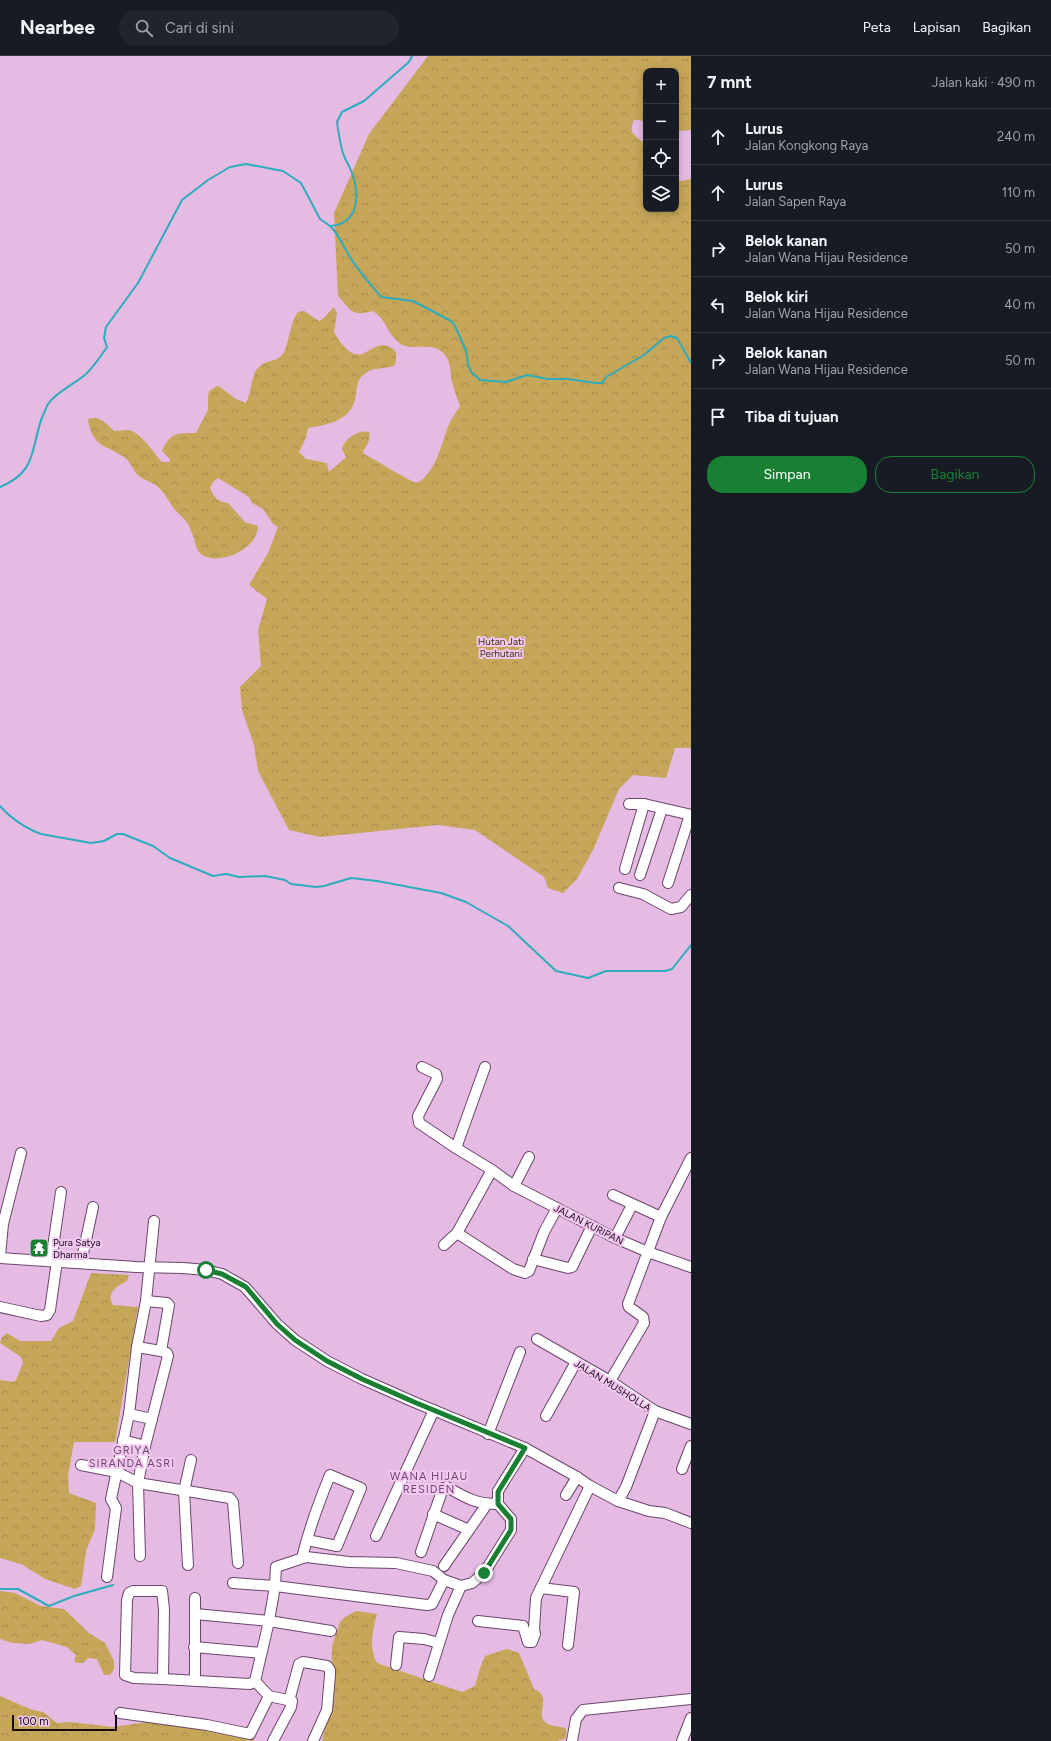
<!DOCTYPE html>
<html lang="id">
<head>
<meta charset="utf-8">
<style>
	body { margin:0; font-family:Figtree,sans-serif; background:#20242c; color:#f1f3f6 }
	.controls { position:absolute; right:12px; top:12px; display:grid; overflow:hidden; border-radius:8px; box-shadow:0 2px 10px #0003 }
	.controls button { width:36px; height:36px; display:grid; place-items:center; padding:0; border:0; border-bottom:1px solid #363941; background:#171b24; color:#f1f3f6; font:20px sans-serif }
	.scale { position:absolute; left:12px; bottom:10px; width:105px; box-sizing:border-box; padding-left:4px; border:2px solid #170917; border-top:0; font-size:11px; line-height:14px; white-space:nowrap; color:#170917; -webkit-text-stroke:3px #f2c8f1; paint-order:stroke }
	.stop { position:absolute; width:12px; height:12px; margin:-9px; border:3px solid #197f32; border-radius:50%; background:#fff }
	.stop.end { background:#197f32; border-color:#fff; box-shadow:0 1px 4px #0008 }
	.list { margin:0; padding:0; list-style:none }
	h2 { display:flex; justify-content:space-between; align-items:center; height:52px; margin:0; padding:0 16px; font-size:17px }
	h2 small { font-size:13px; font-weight:400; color:#9ea1a6 }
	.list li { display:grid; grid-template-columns:26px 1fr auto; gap:12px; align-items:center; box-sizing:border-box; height:56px; padding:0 16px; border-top:1px solid #363941 }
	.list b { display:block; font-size:15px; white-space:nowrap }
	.list p { margin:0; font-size:13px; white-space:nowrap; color:#9ea1a6 }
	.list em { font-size:13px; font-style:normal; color:#9ea1a6 }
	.actions { display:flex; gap:8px; padding:12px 16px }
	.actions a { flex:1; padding:9px 0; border:1px solid #197f32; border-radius:16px; text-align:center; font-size:14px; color:#197f32 }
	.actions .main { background:#197f32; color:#fff }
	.icon { flex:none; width:22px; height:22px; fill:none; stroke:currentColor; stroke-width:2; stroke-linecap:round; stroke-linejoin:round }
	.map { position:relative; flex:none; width:691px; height:1685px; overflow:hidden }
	header { display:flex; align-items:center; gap:24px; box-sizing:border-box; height:56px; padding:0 20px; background:#171b24; border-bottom:1px solid #363941 }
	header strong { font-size:19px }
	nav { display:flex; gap:22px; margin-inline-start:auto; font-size:14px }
	.search { width:280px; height:36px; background:#20242c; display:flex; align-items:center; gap:10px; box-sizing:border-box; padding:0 14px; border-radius:22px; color:#9ea1a6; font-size:15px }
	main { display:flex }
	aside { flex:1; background:#171b24 }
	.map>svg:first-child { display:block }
	.forest { fill:url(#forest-crowns) }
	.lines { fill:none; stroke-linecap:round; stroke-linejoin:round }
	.stream { stroke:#2dacbb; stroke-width:2 }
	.minor-casing { stroke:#6a466a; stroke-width:12 }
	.minor { stroke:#fff; stroke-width:10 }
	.route { stroke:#197f32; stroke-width:5 }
	.labels { text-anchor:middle; stroke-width:4; stroke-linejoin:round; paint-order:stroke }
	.park-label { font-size:10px; fill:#3e300c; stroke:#f2c8f1 }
	.street-label { font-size:10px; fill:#170917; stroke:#f2c8f1 }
	.poi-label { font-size:10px; fill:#170917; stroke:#f2c8f1; text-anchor:start }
	.neighbourhood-label { font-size:11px; letter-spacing:1px; fill:#6d496d; stroke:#f2c8f1 }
</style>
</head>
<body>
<header>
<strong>Nearbee</strong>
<div class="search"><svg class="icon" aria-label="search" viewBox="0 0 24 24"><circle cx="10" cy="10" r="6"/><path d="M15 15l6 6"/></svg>Cari di sini</div>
<nav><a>Peta</a><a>Lapisan</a><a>Bagikan</a></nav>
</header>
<main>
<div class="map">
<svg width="691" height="1685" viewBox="0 0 691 1685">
	<defs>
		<pattern id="forest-crowns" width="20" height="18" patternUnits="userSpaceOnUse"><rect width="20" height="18" fill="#c6a659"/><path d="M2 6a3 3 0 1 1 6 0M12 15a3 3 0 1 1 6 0" fill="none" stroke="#a98e4d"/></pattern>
	</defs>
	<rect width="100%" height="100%" fill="#e5bbe4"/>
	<g class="forest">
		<path d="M428,0H691V74L676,75V15H646V67L640,64H634C627,78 637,81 646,88V153H676V126L691,123V692H675L666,722L633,719L619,733L593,794L577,823L563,837L548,832L544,821L475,774L438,769L320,781L289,774L258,715L254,689L242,654L240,631L261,610L258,574L267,543L249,529L268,497L278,471L273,468L263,453L252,447L249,441L218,422L213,426L210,432C214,441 217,446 228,447L245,466L258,470C258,493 219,510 202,499C195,494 196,486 193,480C191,475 189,468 185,464C182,460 177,457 174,453C169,446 165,437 158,431C153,426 146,425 140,421C133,416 132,407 125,402C106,388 92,392 88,363C99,359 106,367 114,375C119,375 123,374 127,374C138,373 155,398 162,406H169L170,403L162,395C170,376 178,377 196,377L208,354V341L209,335L217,330L220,331L236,343L246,347C252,336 251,316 260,310C268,303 278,307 284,296C290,283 290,267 298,256L304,255L319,265C326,262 328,256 334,251L337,257L334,276C339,285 350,302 362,298C368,296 373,291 379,290C386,287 392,292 396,296V305L394,310C388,312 374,312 369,315C353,324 359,333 354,347C347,366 325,369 308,372L306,382L299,396L306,403L327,407L329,416L346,401L342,393C344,383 359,373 369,376C371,383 367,390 363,395L364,398C382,407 398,419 416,427C435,420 442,386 449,368C452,361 457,356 460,350C457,342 454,334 452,326C450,319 451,309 447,302C434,281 411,299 397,285C386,275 385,261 372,255C351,261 351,254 338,240L334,157L369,78Z"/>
		<path d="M91,1217L129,1219L127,1225C116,1231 106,1236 113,1249L138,1251L115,1386H74L68,1419L69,1437L96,1447L95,1473L86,1495L81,1530L75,1533L45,1523L21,1508L0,1502V1324L15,1326L23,1307L21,1301L0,1287L2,1281L7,1277L20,1285H51L59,1272L73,1265Z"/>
		<polygon points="0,1535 15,1537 41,1550 64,1553 89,1577 105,1587 114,1605 114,1613 110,1619 104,1619 97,1603 88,1602 83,1607 77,1607 74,1605 76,1599 67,1591 42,1584 30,1588 13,1587 0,1583"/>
		<path d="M356,1555L377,1558C373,1574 368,1591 377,1607L462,1636L475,1630L480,1612L485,1600L507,1593L519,1597L534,1633C553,1641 535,1657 545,1666C551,1672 560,1669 566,1673V1681L564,1683L557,1685H322L330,1654L332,1590L340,1566L345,1561Z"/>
		<polygon points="0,1640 30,1653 43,1656 57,1667 70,1666 113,1671 161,1664 255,1682 253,1685 0,1685"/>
	</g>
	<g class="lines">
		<g class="stream">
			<path d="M330,170C339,179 341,186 347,196C356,213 369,226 381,241L413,245L451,265L455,270L466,295L468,308L471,316L480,324L506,326L527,319L548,323H568L596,327H602L606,321L644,299L664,282L671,280L677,282L691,307"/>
			<path d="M0,431C39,415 30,391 43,359C45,356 46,351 48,348C57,335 75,328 86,318C94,310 101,300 107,291L104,282L106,271L138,227L182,144L208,124L230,111L246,108L283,115L301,127L320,163L330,170C359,168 360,139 352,117C349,109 344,102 342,94C340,85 338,75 337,66L342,56L364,45L409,6L412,0"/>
			<path d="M0,750C10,762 27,773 41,778L91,787L104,785L117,778H123L153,790L170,802L213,820L226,818L239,821L265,820L285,824L291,828L316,831L324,830L351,822L377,825L441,837L466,846L508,870L556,915L588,922L606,915H665L672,913L691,889"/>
			<polyline points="0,1533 18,1533 49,1550 74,1540 113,1529"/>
		</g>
		<g class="minor-casing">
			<g id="minor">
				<polyline points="629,748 644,748 691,759"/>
				<polyline points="625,813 644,748"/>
				<polyline points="640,819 662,753"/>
				<polyline points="668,827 690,759"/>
				<polyline points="619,832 643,838 671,853 681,851 691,839"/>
				<polyline points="422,1011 436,1018 437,1023 418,1060 419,1067 456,1092 492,1114 514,1130 615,1182 648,1196 691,1211"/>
				<polyline points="456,1092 485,1011"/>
				<polyline points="514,1130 529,1101"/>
				<polyline points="613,1139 661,1161 691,1102"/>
				<polyline points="457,1177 513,1213 525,1217 529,1215 544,1176 557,1152"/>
				<polyline points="615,1182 632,1149"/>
				<polyline points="444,1189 457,1177 492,1114"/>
				<polyline points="0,1200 3,1168 21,1097"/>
				<polyline points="0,1202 136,1211 183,1212 206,1214 222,1218 245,1231 277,1268 295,1284 327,1305 362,1323 414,1346 525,1392 577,1421 590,1430 618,1445 649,1455 665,1457 691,1467"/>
				<polyline points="533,1203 568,1212 572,1211 592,1170"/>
				<polyline points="51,1205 61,1136"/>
				<polyline points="81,1207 93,1151"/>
				<polyline points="146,1245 167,1247 169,1249 161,1295"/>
				<polyline points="0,1251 41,1260 47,1259 50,1254 57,1205"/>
				<polyline points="537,1283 610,1325 655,1355 691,1368"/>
				<polyline points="137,1291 161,1295 167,1297 168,1300 145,1390 138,1427 140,1500"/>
				<polyline points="610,1325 644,1267 643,1261 629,1251 628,1248 661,1161"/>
				<polyline points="129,1358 152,1363"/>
				<polyline points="546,1360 576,1306"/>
				<polyline points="488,1378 520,1296"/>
				<polyline points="123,1384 145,1390"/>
				<polyline points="81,1409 117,1416 138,1427 230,1442 233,1446 238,1507"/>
				<polyline points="682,1413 691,1390"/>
				<polyline points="566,1439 577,1421"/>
				<polyline points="618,1445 626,1431 655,1355"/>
				<polyline points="433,1458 469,1474"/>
				<polyline points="376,1480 434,1354"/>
				<path d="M421,1496L443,1432L447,1431C466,1442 476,1448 498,1448"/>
				<path d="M302,1502C309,1473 319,1446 330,1419L361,1432L337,1490L307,1484"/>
				<polyline points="188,1509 184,1435 191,1404"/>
				<polyline points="444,1510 487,1448"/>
				<polyline points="107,1521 116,1452 111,1443 129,1358 137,1291 146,1245 154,1165"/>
				<polyline points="233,1527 275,1530 427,1549 432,1548 444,1524"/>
				<polyline points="541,1532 574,1536 568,1589"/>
				<polyline points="195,1542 195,1625"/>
				<polyline points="195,1558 269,1565 331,1575"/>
				<polyline points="478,1565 523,1570 528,1586 532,1586 535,1578 534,1573 536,1542 590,1430"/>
				<polyline points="194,1591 261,1597"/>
				<polyline points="396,1609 399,1581 424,1583 439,1587"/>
				<polyline points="429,1620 448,1559 461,1530"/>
				<polyline points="163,1623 134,1622 125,1619 127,1544 129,1537 133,1535 162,1535 164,1553 163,1623 250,1628 255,1625 269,1565 275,1530 276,1511 306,1501 349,1506 396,1507 433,1515 444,1524 461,1530 472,1527 484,1517 511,1474 511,1463 498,1448 498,1435 525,1392"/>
				<polyline points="269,1640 292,1645 291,1651 273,1685"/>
				<polyline points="289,1645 299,1608 303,1606 327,1610 330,1614 330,1619 327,1654 313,1685"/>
				<polyline points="120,1657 207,1669 250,1678 269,1640 255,1625"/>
				<polyline points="572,1685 576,1663 583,1654 691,1643"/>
				<polyline points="682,1685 691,1662"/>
			</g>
		</g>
		<use href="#minor" class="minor"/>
	</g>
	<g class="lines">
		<polyline class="route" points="206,1214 222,1218 246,1231 277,1268 295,1284 327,1305 362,1323 414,1346 525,1392 498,1436 498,1448 511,1463 511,1474 484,1517"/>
	</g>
	<defs>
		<g id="temple-square" transform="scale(1)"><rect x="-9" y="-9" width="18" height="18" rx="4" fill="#197f32" stroke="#f2c8f1"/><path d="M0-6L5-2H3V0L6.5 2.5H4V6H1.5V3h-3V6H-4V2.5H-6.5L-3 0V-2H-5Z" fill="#fff"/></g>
	</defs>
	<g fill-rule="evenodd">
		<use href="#temple-square" x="39" y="1192"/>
	</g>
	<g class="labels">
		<g class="park-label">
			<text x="501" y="589">Hutan Jati<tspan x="501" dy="12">Perhutani</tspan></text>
		</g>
		<g class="street-label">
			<text transform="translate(589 1168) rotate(27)" y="4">JALAN KURIPAN</text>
			<text transform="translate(613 1329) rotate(32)" y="4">JALAN MUSHOLLA</text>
		</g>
		<g class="poi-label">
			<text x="53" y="1190">Pura Satya<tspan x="53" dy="12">Dharma</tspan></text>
		</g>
		<g class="neighbourhood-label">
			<text x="132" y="1398">GRIYA<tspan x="132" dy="13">SIRANDA ASRI</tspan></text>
			<text x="429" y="1424">WANA HIJAU<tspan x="429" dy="13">RESIDEN</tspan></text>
		</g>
	</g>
</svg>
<div class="controls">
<button>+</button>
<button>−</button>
<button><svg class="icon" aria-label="locate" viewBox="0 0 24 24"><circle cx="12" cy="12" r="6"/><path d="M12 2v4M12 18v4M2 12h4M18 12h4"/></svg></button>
<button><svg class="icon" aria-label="layers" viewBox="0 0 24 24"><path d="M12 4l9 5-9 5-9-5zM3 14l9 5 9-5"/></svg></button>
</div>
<div class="scale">100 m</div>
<div class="stop" style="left:206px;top:1214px"></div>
<div class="stop end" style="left:484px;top:1517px"></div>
</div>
<aside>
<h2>7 mnt<small>Jalan kaki · 490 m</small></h2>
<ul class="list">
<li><svg class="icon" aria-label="ahead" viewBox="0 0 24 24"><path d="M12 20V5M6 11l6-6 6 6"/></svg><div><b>Lurus</b><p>Jalan Kongkong Raya</p></div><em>240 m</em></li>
<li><svg class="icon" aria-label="ahead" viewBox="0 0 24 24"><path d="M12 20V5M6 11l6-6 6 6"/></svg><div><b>Lurus</b><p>Jalan Sapen Raya</p></div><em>110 m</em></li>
<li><svg class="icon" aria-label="right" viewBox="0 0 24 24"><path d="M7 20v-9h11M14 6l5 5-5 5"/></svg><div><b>Belok kanan</b><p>Jalan Wana Hijau Residence</p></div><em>50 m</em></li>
<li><svg class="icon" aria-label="left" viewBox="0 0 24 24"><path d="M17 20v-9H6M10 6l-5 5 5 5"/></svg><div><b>Belok kiri</b><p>Jalan Wana Hijau Residence</p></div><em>40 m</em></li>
<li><svg class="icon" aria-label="right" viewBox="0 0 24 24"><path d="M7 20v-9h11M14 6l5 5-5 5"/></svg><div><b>Belok kanan</b><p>Jalan Wana Hijau Residence</p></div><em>50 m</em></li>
<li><svg class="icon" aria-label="arrive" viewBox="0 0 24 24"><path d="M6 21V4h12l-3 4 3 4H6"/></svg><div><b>Tiba di tujuan</b></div></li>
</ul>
<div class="actions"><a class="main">Simpan</a><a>Bagikan</a></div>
</aside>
</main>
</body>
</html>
